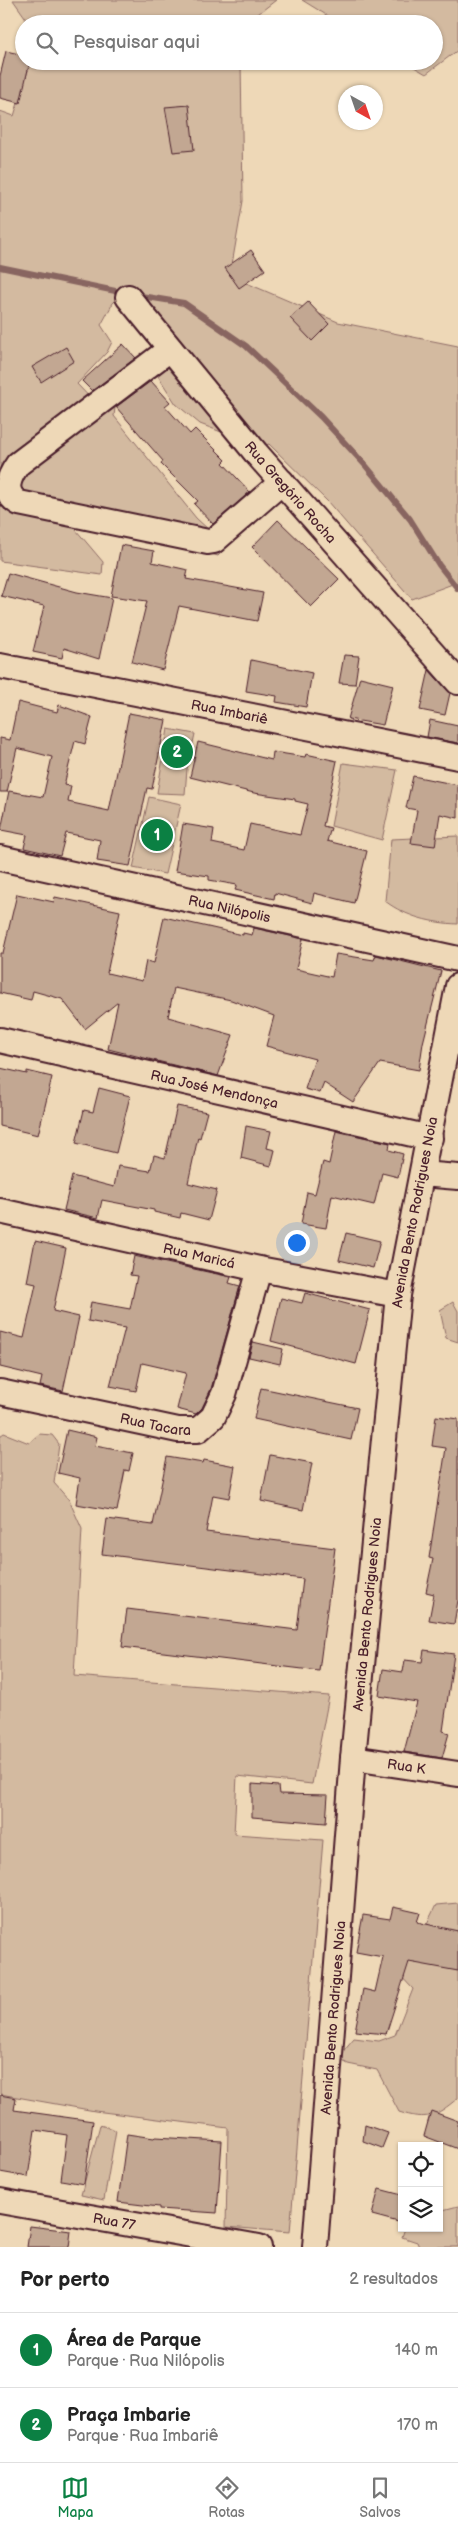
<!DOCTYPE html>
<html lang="pt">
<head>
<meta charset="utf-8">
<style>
	body { margin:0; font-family:"Balsamiq Sans",sans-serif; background:#f2f2f2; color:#222 }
	.controls { position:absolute; right:15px; bottom:15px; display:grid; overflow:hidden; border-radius:0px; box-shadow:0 1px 4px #0004 }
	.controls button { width:45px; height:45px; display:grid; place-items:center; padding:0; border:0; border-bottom:1px solid #e0e0e0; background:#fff; color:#222; font:25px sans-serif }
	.compass { position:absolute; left:338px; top:85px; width:45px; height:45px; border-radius:50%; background:#fff; box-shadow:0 1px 4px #0004; rotate:140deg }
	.you { position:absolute; left:296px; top:1242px; width:18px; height:18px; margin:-12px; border:4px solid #fff; border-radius:50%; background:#1a73e8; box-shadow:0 0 0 8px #1a73e833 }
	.badge { display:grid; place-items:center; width:32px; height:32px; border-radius:50%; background:#0b8043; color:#fff; font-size:16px; font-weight:700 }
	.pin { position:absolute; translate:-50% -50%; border:2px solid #fff; box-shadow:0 1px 5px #0006 }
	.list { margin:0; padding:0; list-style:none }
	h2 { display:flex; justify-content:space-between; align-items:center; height:65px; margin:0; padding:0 20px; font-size:21px }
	h2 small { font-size:16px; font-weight:400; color:#767676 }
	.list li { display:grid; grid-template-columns:32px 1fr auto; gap:15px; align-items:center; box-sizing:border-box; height:75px; padding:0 20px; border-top:1px solid #e0e0e0 }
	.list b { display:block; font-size:19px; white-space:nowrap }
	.list p { margin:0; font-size:16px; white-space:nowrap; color:#767676 }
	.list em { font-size:16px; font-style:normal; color:#767676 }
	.icon { flex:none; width:28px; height:28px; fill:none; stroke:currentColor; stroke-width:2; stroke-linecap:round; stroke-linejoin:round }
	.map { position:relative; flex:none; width:458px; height:2247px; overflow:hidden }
	.search { position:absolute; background:#fff; box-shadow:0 1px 4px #0004; left:15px; right:15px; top:15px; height:55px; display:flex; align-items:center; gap:12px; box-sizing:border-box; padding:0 18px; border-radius:28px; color:#767676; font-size:19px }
	.sheet { height:215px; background:#fff }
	nav { display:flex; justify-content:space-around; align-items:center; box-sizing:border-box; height:70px; border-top:1px solid #e0e0e0; background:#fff; font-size:14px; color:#767676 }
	nav a { display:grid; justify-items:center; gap:2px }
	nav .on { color:#0b8043 }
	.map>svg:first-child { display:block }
	.green { fill:#d3baa0; stroke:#8e6c66 }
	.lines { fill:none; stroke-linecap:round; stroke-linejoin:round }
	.stream { stroke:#886560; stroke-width:6 }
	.building { fill:#c2a792; stroke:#4a1f2b }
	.minor-casing { stroke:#4a1f2b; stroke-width:28 }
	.minor { stroke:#eed8b7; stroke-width:24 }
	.labels { text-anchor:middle; stroke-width:4; stroke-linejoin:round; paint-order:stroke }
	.street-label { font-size:14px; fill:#4a1f2b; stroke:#eed8b7 }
</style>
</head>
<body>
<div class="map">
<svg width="458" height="2247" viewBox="0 0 458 2247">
	<rect width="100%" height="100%" fill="#eed8b7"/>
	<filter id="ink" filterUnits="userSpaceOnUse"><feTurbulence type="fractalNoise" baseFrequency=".02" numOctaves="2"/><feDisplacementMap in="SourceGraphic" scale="10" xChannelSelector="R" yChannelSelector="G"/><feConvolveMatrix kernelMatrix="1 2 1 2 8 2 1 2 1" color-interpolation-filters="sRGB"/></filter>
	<g filter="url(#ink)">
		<g class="green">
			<polygon points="13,0 276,0 245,24 26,24 25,17"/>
			<polygon points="302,0 458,0 458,50 426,74 404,61 434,61 434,24 341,24"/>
			<polygon points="31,61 241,61 243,201 230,276 338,322 458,346 458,582 412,599 327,501 269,444 242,453 224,433 200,424 176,404 158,376 172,333 129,286 113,303 101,325 112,342 107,352 77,384 97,405 111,403 115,408 114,416 196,518 223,543 223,551 218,556 84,518 76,530 103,562 102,575 0,561 0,111 14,116"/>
			<polygon points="168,729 195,734 187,769 185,794 157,793"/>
			<polygon points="343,763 397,770 382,840 331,826"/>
			<polygon points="149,797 181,804 165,874 133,868"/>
			<path d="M458,836V924C432,923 406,917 385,901L391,839Z"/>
			<polygon points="453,1302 458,1311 458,1342 446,1338 440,1310"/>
			<polygon points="4,1433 29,1443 39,1434 52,1435 59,1444 54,1483 69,1500 82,1529 74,1676 329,1696 312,1784 237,1776 234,1834 323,1840 290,2232 226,2227 228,2128 95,2111 0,2094 0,1436"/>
			<path d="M458,1903V2098C435,2117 427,2121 399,2112L377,2070L348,2064L337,2058L354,2038L379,2041L395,2035L413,1989L398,1973L420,1938L436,1905Z"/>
			<polygon points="100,2125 116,2130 104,2200 81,2195"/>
			<polygon points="458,2206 458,2247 419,2247 417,2242 402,2237 405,2228 439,2228 439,2211"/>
		</g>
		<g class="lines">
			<g class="stream">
				<polyline points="0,267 125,293"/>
				<polyline points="135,295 184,303 246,346 321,417 366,466 410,519 439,565 458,589"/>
			</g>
		</g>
		<g class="building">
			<polygon points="6,51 24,55 24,61 30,61 20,103 0,98 0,76"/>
			<polygon points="189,105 194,150 173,152 165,107"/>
			<polygon points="251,250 265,270 239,288 225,268"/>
			<polygon points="308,302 329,324 312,341 290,318"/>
			<polygon points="123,344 136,358 92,391 82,381"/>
			<polygon points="66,347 74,361 41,382 32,367"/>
			<polygon points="151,381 170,402 165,406 190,434 195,429 226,460 223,463 250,492 213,524 194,504 198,501 161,464 163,461 116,407"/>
			<polygon points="278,520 339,579 311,607 252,547"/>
			<polygon points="121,545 154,551 152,562 188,570 186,579 263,593 257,621 179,606 163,670 132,662 147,601 111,596"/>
			<polygon points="8,573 77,592 112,598 99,659 64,648 62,658 33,652 44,606 1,596"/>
			<polygon points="344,655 359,656 355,684 339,683"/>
			<polygon points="251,660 312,673 306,707 276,702 277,696 246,691"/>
			<polygon points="429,670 450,693 445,715 420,710"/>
			<polygon points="360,677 393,685 383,725 348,719"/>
			<polygon points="18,702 57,712 59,705 92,717 85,744 75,741 64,785 71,786 68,802 109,811 129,713 166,720 152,789 147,788 130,866 97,861 100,840 66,833 60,856 24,848 27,835 1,830 9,791 43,797 52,757 17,748 7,792 0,792 0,738 10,740"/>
			<polygon points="430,720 458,726 458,743 427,737"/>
			<polygon points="198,742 272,760 273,752 305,757 306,754 337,761 323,826 331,828 327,841 367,851 354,903 314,893 312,903 275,893 274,899 235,890 237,885 209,880 209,876 175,871 183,824 214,829 212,843 244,850 250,824 300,835 308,804 295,801 295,799 254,793 190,777"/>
			<polygon points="413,776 458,785 458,818 440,814 435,846 411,843 417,810 406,808"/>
			<polygon points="17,894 54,902 55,897 120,911 107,973 142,981 146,961 154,963 164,917 243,935 243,933 252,935 254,928 303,939 296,969 332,977 336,954 374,960 376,955 441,971 423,1043 419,1070 380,1063 353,1102 324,1083 320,1093 305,1089 315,1059 266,1046 274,1016 231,1000 174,988 168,1017 233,1035 218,1076 108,1049 118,1002 85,1029 62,999 33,991 31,1000 0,993 0,953 3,953"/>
			<polygon points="0,1068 27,1074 27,1071 52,1077 38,1135 0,1126"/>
			<polygon points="99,1088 130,1096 116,1153 76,1143 84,1110 93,1112"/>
			<polygon points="177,1106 207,1112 200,1138 198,1137 188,1183 217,1190 209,1220 181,1213 180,1218 154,1212 154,1210 102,1200 98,1218 64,1210 72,1176 114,1187 118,1166 150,1171 154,1155 165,1158"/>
			<polygon points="246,1126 271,1131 267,1148 275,1150 271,1166 241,1158"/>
			<polygon points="336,1131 390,1143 389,1150 403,1154 398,1177 382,1173 374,1205 332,1195 326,1228 301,1224 307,1192 315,1194 323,1162 329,1164"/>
			<polygon points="346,1233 380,1241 373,1268 339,1260"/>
			<polygon points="35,1241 66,1248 53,1311 79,1317 63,1391 40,1386 42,1377 0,1367 0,1332 24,1338 36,1284 27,1282"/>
			<polygon points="134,1256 231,1277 229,1283 240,1286 211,1389 202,1408 196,1414 177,1409 186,1373 142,1363 136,1391 110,1386 125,1328 88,1321 91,1302 130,1309 137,1276 130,1275"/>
			<polygon points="305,1293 370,1310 356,1364 271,1341 281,1298 302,1303"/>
			<polygon points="253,1342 283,1349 280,1364 249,1357"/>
			<polygon points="261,1388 358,1408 351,1440 254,1419"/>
			<polygon points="436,1416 458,1419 458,1600 454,1624 429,1620 434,1594 426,1592 433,1559 429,1558 446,1448 432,1446"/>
			<polygon points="67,1430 97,1437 95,1446 133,1453 129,1471 125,1470 117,1511 76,1504 80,1478 58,1473"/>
			<polygon points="270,1455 312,1463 303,1510 261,1501"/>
			<polygon points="167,1457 203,1463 204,1460 235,1466 229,1498 213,1495 206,1532 335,1548 319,1671 122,1647 127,1609 297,1630 303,1579 102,1554 107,1519 153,1525"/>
			<polygon points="424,1650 454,1654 443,1731 449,1733 442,1758 404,1752 417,1702 379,1696 383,1669 403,1672 405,1660 422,1662"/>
			<polygon points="252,1784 278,1786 279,1794 328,1795 326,1823 252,1817"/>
			<polygon points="393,1907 420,1913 417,1922 458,1931 458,1971 409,1962 386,2034 355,2031 363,1989 375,1992 383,1957 356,1952 363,1915 390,1919"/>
			<polygon points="0,2095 16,2098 14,2110 93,2121 84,2184 61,2180 67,2135 35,2130 28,2177 0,2172"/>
			<polygon points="431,2111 458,2121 458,2149 424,2136"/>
			<polygon points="365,2125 388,2133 382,2148 363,2141"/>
			<polygon points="127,2134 154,2138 155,2137 222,2141 217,2213 159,2209 159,2207 118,2202"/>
			<polygon points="379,2189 402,2195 402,2223 372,2215"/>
			<polygon points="30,2226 71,2231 69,2247 27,2247"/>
		</g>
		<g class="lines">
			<g class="minor-casing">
				<g id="minor">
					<path id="s1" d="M128,297L256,453L458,682"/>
					<path d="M170,349L18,464C8,478 2,493 19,503L208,542L214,541L282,482"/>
					<path id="s2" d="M0,666L458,757"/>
					<path id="s3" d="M0,858L458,959"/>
					<path id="s4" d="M0,1040L430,1138"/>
					<polyline points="422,1174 458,1177"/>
					<path id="s5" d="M0,1211L259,1269L398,1295"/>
					<path id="s6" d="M0,1392L178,1430H198L213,1417L224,1394L259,1269"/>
					<path id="s7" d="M353,1758L458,1774"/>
					<path id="s8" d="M0,2201L259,2247"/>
					<path id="s9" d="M315,2247L353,1758L398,1295L458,986"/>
				</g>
			</g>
			<use href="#minor" class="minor"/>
		</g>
	</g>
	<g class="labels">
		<g class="street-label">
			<text dy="5" stroke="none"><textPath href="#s1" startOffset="254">Rua Gregório Rocha</textPath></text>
			<text dy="5" stroke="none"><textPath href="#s2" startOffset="234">Rua Imbariê</textPath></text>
			<text dy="5" stroke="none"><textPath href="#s3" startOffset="235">Rua Nilópolis</textPath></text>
			<text dy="5" stroke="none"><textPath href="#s4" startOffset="220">Rua José Mendonça</textPath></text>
			<text dy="5" stroke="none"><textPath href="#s9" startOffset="1040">Avenida Bento Rodrigues Noia</textPath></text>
			<text dy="5" stroke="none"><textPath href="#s5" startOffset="204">Rua Maricá</textPath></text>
			<text dy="5" stroke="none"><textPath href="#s6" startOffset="159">Rua Tacara</textPath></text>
			<text dy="5" stroke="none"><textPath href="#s9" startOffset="635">Avenida Bento Rodrigues Noia</textPath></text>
			<text dy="5" stroke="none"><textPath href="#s7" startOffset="54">Rua K</textPath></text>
			<text dy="5" stroke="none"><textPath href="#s9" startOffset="230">Avenida Bento Rodrigues Noia</textPath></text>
			<text dy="5" stroke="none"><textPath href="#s8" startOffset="116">Rua 77</textPath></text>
		</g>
	</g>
</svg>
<div class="controls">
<button><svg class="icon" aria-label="locate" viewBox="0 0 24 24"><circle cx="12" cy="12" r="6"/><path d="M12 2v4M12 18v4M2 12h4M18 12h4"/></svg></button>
<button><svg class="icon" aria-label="layers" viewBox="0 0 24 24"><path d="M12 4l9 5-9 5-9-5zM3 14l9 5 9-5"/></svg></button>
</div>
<svg class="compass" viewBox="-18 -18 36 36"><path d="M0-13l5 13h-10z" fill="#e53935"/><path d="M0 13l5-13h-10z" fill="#767676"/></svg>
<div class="you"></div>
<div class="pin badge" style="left:157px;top:835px">1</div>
<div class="pin badge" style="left:177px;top:752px">2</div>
<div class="search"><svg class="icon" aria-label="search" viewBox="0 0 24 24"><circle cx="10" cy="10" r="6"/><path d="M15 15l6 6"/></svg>Pesquisar aqui</div>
</div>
<section class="sheet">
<h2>Por perto<small>2 resultados</small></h2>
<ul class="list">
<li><span class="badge">1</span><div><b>Área de Parque</b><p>Parque · Rua Nilópolis</p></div><em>140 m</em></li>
<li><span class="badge">2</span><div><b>Praça Imbarie</b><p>Parque · Rua Imbariê</p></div><em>170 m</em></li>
</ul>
</section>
<nav>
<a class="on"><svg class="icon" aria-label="map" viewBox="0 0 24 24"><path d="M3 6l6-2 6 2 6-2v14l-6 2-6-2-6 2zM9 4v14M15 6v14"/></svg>Mapa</a>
<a><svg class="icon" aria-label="directions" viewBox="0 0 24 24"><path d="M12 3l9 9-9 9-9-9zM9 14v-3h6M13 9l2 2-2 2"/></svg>Rotas</a>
<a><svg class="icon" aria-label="saved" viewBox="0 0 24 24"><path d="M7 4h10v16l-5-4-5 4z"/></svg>Salvos</a>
</nav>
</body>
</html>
